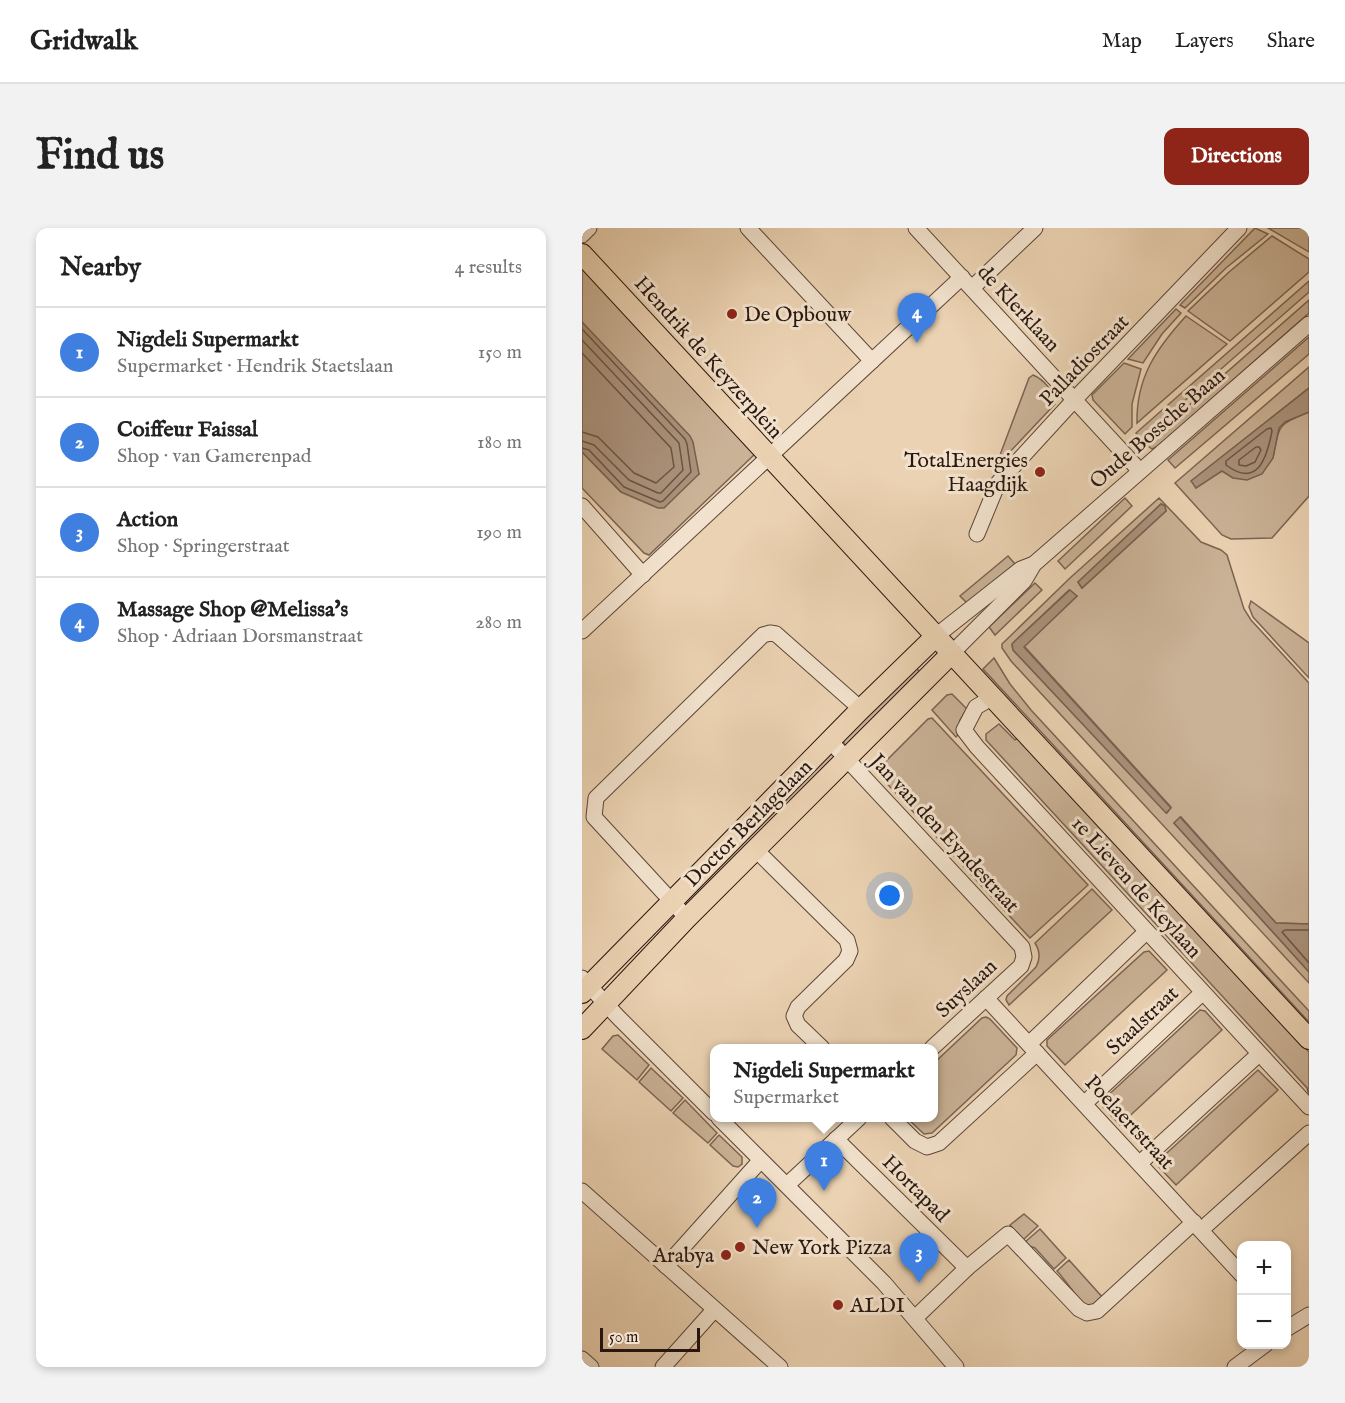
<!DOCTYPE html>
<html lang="en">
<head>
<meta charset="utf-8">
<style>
	body { margin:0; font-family:"IM FELL English",serif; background:#f2f2f2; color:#222 }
	.controls { position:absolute; right:18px; bottom:18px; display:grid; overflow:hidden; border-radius:12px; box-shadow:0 3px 9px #0003 }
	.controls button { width:54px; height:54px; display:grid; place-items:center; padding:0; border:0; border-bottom:2px solid #e0e0e0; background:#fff; color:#222; font:30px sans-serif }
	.scale { position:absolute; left:18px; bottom:15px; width:100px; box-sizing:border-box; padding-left:6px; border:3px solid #2b170f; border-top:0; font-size:16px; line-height:21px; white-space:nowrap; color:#2b170f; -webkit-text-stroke:4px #f2e2cd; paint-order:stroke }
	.you { position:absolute; left:308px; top:668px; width:21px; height:21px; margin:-15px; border:4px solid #fff; border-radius:50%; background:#1a73e8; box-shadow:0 0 0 9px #1a73e833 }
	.badge { display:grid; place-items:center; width:39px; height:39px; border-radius:50%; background:#8f2418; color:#fff; font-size:20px; font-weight:700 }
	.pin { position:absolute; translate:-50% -50px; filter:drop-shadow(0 2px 3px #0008) }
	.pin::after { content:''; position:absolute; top:32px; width:21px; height:18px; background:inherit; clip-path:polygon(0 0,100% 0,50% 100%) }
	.popup { position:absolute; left:128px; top:816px; width:228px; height:78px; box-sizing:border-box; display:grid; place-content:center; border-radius:12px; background:#fff; filter:drop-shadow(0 2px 4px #0005); font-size:20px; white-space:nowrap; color:#767676 }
	.popup b { font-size:22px; color:#222 }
	.popup::after { content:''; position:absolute; left:50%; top:100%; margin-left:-12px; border:12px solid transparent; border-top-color:#fff }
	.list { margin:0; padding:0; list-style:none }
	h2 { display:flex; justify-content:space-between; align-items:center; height:78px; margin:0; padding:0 24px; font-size:26px }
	h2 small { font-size:20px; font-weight:400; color:#767676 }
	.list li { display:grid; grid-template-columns:39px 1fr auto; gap:18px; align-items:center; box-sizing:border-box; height:90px; padding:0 24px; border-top:2px solid #e0e0e0 }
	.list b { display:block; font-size:22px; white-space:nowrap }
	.list p { margin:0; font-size:20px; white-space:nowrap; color:#767676 }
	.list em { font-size:20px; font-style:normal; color:#767676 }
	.map { position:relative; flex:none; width:727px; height:1139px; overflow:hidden; border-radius:12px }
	header { display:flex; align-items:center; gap:36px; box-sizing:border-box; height:84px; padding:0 30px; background:#fff; border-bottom:2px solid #e0e0e0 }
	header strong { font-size:28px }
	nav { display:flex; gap:33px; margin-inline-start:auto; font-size:21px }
	.intro { display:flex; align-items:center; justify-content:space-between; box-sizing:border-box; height:144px; padding:0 36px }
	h1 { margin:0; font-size:42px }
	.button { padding:15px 27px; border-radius:12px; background:#8f2418; color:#fff; font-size:21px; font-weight:700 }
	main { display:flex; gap:36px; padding:0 36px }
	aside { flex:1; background:#fff; border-radius:12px; box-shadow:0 3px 9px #0003 }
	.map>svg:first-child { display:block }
	.green { fill:#cab296; stroke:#7a6452; stroke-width:1.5; fill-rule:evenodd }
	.water { fill:#aa927b; stroke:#776150; stroke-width:1.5 }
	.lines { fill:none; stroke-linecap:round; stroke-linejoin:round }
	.shore { stroke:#6a5445; stroke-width:1.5 }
	.minor-casing { stroke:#5b4638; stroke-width:17 }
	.major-casing { stroke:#2b170f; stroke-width:22 }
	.minor { stroke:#f2e2cd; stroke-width:15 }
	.major { stroke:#ebd2b2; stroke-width:20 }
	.poi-dot { fill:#8f2418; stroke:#f2e2cd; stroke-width:2 }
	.labels { text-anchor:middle; stroke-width:6; stroke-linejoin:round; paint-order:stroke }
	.street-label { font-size:21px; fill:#2b170f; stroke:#f2e2cd }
	.poi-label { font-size:21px; fill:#2b170f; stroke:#f2e2cd; text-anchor:start }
</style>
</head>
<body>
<header>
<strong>Gridwalk</strong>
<nav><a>Map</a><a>Layers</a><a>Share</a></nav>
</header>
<div class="intro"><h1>Find us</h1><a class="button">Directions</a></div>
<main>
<aside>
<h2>Nearby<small>4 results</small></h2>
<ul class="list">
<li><span class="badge" style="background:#3f7fe0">1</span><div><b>Nigdeli Supermarkt</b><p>Supermarket · Hendrik Staetslaan</p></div><em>150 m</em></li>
<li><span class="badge" style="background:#3f7fe0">2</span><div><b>Coiffeur Faissal</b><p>Shop · van Gamerenpad</p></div><em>180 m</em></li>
<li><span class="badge" style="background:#3f7fe0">3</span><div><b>Action</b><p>Shop · Springerstraat</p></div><em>190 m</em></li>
<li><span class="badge" style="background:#3f7fe0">4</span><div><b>Massage Shop @Melissa's</b><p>Shop · Adriaan Dorsmanstraat</p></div><em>280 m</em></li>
</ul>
</aside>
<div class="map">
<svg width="727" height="1139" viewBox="0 0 727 1139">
	<rect width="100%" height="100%" fill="#ebd2b2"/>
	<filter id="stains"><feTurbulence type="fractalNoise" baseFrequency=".00333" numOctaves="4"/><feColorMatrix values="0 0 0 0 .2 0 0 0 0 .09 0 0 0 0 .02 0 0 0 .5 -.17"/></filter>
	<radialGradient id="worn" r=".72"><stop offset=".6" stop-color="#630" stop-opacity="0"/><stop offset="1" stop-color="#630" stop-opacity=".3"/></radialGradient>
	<g class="green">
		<polygon points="673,0 686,6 644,40 603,80 598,77"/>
		<polygon points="686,0 727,0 727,24"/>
		<polygon points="690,8 727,31 727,44 648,113 606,83 647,44"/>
		<polygon points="0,39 173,226 67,327 62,325 0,260 0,224 39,264 117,246 0,94"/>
		<polygon points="727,53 727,64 559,211 554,205"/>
		<polygon points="727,72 727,85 576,218 570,221 563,216"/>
		<polygon points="594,81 599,85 580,106 561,135 546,131"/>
		<path d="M604,88L645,116L555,195C554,149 575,120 604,88Z"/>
		<polygon points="727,109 727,126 593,240 586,232"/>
		<polygon points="542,135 559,141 550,176 550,199 543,206 511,172 510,167"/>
		<path d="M727,139V160L610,253L614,260L640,242L651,250L691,230C698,195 694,198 727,184V268L690,310L649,311L640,307L593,255Z"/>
		<path d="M451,147C463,152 472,164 473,176L423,229L418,227L447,150Z"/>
		<polygon points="543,270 550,278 483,341 476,333"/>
		<path d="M577,270L619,314L639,322L645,327L662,381L669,392L727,455V696L694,695L599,589L592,595L727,744V755L429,433L420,420V416L488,350ZM579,276L583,278L584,283L500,360L496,354ZM487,362L495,368L442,418L589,579L585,585L431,422L430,417L433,413Z"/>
		<polygon points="426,328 433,336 385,375 378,368"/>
		<polygon points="453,355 460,362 413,407 407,399"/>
		<polygon points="669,373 727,415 727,450 671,389 667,379"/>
		<polygon points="412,430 428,456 449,482 727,783 727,794 401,441"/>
		<polygon points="333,439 341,447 264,519 261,513"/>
		<polygon points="370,466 385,481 378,492 377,506 374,509 350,482 365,467"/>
		<polygon points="350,490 506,657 448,710 297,547 296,543 298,539 346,491"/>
		<polygon points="417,496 433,512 436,509 727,824 727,867 725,860 404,512 404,506"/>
		<polygon points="249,526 254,530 105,677 103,672 245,527"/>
		<path d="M510,661L530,682L427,777L424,772L425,768L454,739C459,730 458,723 453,715Z"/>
		<polygon points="567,723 585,742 483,837 465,818 465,812 562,724"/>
		<polygon points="618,782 623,783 640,802 538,897 521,879 521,872"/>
		<polygon points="404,789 408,791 435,820 434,827 350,905 342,906 325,890 352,890 352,835 400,790"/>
		<polygon points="36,807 67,837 55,852 20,821 31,808"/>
		<polygon points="69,840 101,870 89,883 57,854"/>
		<polygon points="676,842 696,862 594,957 576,938 576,933"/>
		<polygon points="103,872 135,905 126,915 91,885"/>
		<polygon points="137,907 160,929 160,936 156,939 151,938 128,917"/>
		<polygon points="442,986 456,998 441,1012 428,997"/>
		<polygon points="458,1001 484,1030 472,1041 453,1020 447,1018 443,1014"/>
		<path d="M487,1032L522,1071L515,1077L505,1079C493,1068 486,1055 475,1043Z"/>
	</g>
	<g class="water">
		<polygon points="0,94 108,208 111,214 117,246 82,280 76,280 39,264 0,224"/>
		<polygon points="727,160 727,184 703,194 697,200 691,230 680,246 665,252 651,250 640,243 614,260 609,253"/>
		<polygon points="579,276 583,278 584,283 500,360 496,354"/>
		<polygon points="488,362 495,368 442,419 589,580 584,585 431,422 430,416 433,413"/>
		<polygon points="598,589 694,695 727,696 727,744 592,595"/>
	</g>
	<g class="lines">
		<g class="shore">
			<polyline points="0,101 103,211 105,216 109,244 81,273 78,274 42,259 7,222 0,220"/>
			<polyline points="0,112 97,215 101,242 79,265 76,265 47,252 12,217 0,213"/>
			<polyline points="0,125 89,220 92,239 74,255 52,245 16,209 0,204"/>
			<path d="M689,200L690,203C685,229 676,261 644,237V233L685,201Z"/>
			<polygon points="674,219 677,219 679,222 673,234 664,238 657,237 657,232"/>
			<polyline points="727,702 703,702 700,704 727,735"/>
		</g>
		<g class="minor-casing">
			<g id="minor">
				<polyline points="166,0 290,133"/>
				<polyline points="334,0 558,243"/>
				<polyline points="0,7 7,0"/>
				<polyline points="390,60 453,0"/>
				<polyline points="0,278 61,347"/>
				<polyline points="395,306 416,255 493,171 657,0"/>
				<polyline points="0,403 380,49"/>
				<polyline points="354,408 439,341 452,336"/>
				<polyline points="370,425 442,353 452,336 727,96"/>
				<polyline points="411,469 394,479 382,502 395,519 727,879"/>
				<polyline points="248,513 440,719 442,729 439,738 350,820"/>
				<polyline points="174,622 265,712 268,723 264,732 216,779 212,788 216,797 240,820"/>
				<polyline points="105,690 12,589 14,570 181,407 188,405 194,406 279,481"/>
				<polyline points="0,750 36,789 132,885"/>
				<polyline points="404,770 660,1047"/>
				<polyline points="447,816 564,704"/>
				<polyline points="503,875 620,765"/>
				<polyline points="137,890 302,1055 374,1139"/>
				<polyline points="310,890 333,913 345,919 357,915 455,825"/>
				<polyline points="254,911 385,1040"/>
				<polyline points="558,935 677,826"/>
				<polyline points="205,957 277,890"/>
				<polyline points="0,963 198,1139"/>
				<polyline points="619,1002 727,905"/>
				<polyline points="84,1038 178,933"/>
				<polyline points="334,1089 385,1040 426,1006 497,1081 505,1085 515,1083 612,994"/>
				<polyline points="704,1101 727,1087"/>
				<polyline points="0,1131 9,1139"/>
				<polyline points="81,1139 132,1082"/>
				<polyline points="653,1139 684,1116"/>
			</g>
		</g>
		<g class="major-casing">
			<g id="major">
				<polyline points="0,26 727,811"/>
				<polyline points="0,765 279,481 354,408"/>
				<polyline points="0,801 105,690 370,425"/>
			</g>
		</g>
		<use href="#minor" class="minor"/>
		<use href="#major" class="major"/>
	</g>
	<g class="poi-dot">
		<circle cx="150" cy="86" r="6"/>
		<circle cx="458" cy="244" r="6"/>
		<circle cx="158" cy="1019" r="6"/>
		<circle cx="144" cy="1027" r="6"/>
		<circle cx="256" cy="1077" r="6"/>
	</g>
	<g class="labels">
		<g class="street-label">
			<text transform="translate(437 80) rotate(47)" y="7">de Klerklaan</text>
			<text transform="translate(127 129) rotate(48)" y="7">Hendrik de Keyzerplein</text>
			<text transform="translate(502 132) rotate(-46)" y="7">Palladiostraat</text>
			<text transform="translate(575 200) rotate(-41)" y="7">Oude Bossche Baan</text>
			<text transform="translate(166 595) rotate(-45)" y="7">Doctor Berlagelaan</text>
			<text transform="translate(363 605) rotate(47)" y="7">Jan van den Eyndestraat</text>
			<text transform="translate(555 659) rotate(48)" y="7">1e Lieven de Keylaan</text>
			<text transform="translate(384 760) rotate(-43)" y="7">Suyslaan</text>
			<text transform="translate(560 792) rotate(-43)" y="7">Staalstraat</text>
			<text transform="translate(548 894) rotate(47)" y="7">Poelaertstraat</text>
			<text transform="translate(334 960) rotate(45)" y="7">Hortapad</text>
		</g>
		<g class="poi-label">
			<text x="162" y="93">De Opbouw</text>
			<text x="446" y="239" text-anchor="end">TotalEnergies<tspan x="446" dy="24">Haagdijk</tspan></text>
			<text x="170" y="1026">New York Pizza</text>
			<text x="132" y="1034" text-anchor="end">Arabya</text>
			<text x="268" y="1084">ALDI</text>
		</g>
	</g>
	<rect width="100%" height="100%" filter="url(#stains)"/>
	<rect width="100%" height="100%" fill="url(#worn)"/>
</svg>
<div class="controls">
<button>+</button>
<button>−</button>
</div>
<div class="scale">50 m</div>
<div class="you"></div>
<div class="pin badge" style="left:242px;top:963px;background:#3f7fe0">1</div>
<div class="popup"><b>Nigdeli Supermarkt</b>Supermarket</div>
<div class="pin badge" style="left:175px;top:1000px;background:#3f7fe0">2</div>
<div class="pin badge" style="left:337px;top:1055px;background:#3f7fe0">3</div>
<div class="pin badge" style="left:335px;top:115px;background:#3f7fe0">4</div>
</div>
</main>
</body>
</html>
